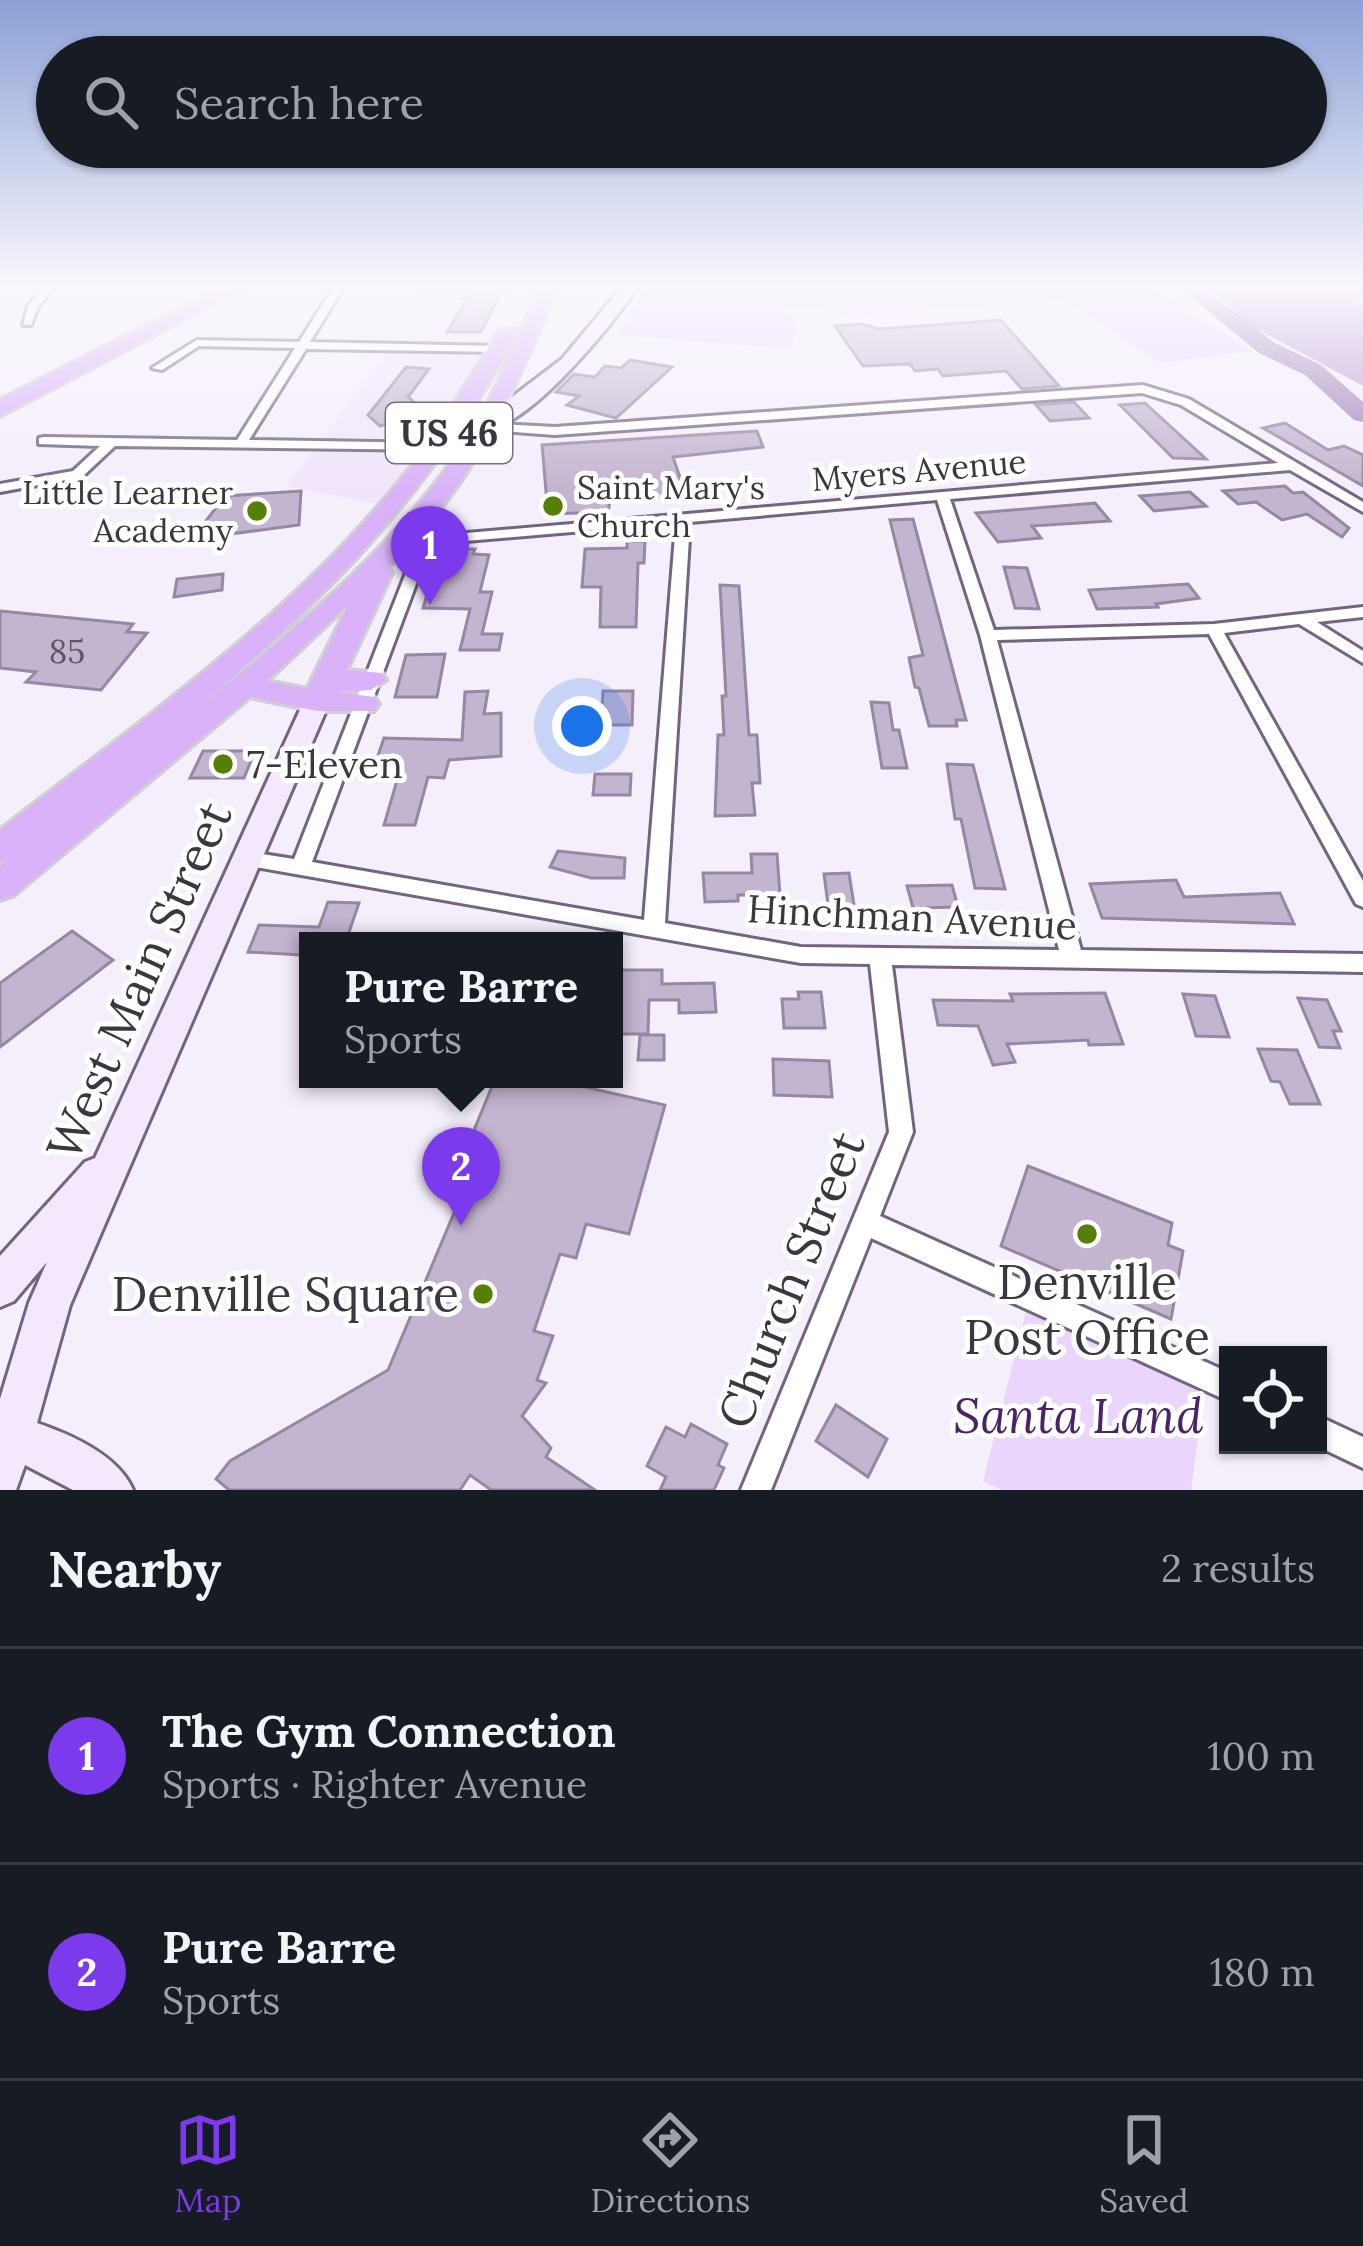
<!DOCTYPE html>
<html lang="en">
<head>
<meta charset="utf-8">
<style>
	body { margin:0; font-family:Lora,serif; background:#242831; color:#f1f3f6 }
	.controls { position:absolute; right:36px; bottom:36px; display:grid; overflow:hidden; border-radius:0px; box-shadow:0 3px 9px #0004 }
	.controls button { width:108px; height:108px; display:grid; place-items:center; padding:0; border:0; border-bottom:3px solid #363941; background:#171b24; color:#f1f3f6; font:60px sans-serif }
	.you { position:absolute; left:582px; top:726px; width:42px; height:42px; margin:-30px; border:9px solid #fff; border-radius:50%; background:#1a73e8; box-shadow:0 0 0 18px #1a73e833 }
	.badge { display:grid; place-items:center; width:78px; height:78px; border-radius:50%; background:#7c3aed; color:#fff; font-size:39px; font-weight:700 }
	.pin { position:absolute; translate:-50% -99px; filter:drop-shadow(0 3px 6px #0008) }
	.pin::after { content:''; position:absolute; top:63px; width:42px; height:36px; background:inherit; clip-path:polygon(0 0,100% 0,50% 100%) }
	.popup { position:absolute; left:299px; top:932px; width:324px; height:156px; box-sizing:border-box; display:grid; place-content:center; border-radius:0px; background:#171b24; filter:drop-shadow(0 3px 9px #0005); font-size:39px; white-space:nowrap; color:#9ea1a6 }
	.popup b { font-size:45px; color:#f1f3f6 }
	.popup::after { content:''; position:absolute; left:50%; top:100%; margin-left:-24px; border:24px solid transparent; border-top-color:#171b24 }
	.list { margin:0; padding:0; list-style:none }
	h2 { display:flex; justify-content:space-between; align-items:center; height:156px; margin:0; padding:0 48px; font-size:51px }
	h2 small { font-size:39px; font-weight:400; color:#9ea1a6 }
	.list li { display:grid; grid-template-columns:78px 1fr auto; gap:36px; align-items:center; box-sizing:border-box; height:216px; padding:0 48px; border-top:3px solid #363941 }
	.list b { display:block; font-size:45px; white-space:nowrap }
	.list p { margin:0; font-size:39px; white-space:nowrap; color:#9ea1a6 }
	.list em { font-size:39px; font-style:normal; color:#9ea1a6 }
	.icon { flex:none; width:66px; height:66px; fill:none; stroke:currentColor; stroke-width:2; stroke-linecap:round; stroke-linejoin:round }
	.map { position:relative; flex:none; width:1363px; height:1490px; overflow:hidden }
	.search { position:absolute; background:#171b24; box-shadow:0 3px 9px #0004; left:36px; right:36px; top:36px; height:132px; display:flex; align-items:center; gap:30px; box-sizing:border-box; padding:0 42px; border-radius:66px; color:#9ea1a6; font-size:45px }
	.sheet { height:588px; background:#171b24 }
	nav { display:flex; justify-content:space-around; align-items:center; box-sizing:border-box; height:168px; border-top:3px solid #363941; background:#171b24; font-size:33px; color:#9ea1a6 }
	nav a { display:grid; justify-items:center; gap:6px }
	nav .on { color:#7c3aed }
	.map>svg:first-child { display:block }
	.built { fill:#f1e5fb }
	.green { fill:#ead5fd }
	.forest { fill:#bb9dd4 }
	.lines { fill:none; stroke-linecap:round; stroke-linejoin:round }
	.river { fill:#a285bb; fill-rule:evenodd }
	.building { fill:#c3b4d0; stroke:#9688a3; stroke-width:3 }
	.street-casing { stroke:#736580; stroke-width:6 }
	.secondary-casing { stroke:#736580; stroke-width:6 }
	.highway-casing { stroke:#d0cfd1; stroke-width:6 }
	.street { fill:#fff; fill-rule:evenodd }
	.secondary { fill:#f4e8fd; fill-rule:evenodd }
	.highway { fill:#d9b2f9; fill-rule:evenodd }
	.poi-dot { fill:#568005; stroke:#fff; stroke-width:4.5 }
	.labels { text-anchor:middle; stroke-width:10; stroke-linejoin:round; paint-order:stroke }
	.far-street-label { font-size:33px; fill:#3c3641; stroke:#fff }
	.far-poi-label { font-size:33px; fill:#3c3641; stroke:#fff; text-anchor:start }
	.number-label { font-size:33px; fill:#5e5665 }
	.shield { fill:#fff; stroke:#76727a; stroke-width:3 }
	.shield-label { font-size:36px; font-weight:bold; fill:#3c3641 }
	.poi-label { font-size:39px; fill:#3c3641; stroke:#fff; text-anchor:start }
	.street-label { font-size:39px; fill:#3c3641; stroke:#fff }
	.near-street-label { font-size:48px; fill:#3c3641; stroke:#fff }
	.near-poi-label { font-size:48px; fill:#3c3641; stroke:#fff }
	.near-park-label { font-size:48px; font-style:italic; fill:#4a2265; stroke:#fff }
</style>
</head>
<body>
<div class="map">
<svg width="1363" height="1490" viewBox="0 0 1363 1490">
	<rect width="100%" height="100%" fill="#f5eefb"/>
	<polygon class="built" points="420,283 522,283 437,442 383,505 287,486 391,346 416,345 436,309 405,308"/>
	<g class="green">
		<polygon points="648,283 1144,283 1252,351 1160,363 1066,300 866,315 841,313 835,305 784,308 797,324 791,349 618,335"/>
		<polygon points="1026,1312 1205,1389 1191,1490 1002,1490 983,1481"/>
	</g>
	<polygon class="forest" points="1202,283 1363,283 1363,298 1357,300 1363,305 1363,386 1255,328"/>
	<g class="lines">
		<polygon class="river" points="1174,283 1197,283 1275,343 1321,365 1363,402 1363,422 1354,420 1305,375 1259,353"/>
	</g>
	<g class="building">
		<polygon points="470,283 504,286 481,332 447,332 468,298 462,298"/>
		<polygon points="1001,320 1059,386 1022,389 1006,371 943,376 938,369 915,371 910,364 863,366 835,326 862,324 879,329"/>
		<polygon points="630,360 672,367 616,418 567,405 579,396 556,392 574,374 595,377 605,366 621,368"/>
		<polygon points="406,367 429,369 408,397 427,413 380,426 368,415"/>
		<polygon points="1074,402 1089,418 1050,421 1036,405"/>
		<polygon points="1145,403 1206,459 1173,458 1120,405"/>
		<polygon points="1285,423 1328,450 1344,446 1363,455 1363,486 1263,428"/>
		<polygon points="757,431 763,447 673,457 686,495 610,501 608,512 548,514 542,445"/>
		<polygon points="1285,486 1293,493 1303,492 1349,528 1342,537 1307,514 1282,520 1256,502 1238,504 1223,491"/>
		<polygon points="301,491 299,525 192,539 225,496"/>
		<polygon points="1190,492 1206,506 1154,511 1140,496"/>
		<polygon points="1095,503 1110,521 1032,526 1041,538 998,542 976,513"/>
		<polygon points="913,519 966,720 956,720 957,726 929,726 919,688 915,687 909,658 923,655 890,520"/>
		<polygon points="627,541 645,541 644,563 638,563 636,627 600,627 601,587 582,587 585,549 627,548"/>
		<polygon points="441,549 475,549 473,554 489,555 480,592 492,592 482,634 502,634 499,650 460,650 470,609 423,608"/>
		<polygon points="1004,567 1027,568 1039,609 1015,608"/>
		<polygon points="223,574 222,590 174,597 177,579"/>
		<polygon points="1188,584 1199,598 1156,604 1158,607 1097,609 1089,590"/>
		<polygon points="720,585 739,586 749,735 757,735 760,783 752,783 755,815 715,816 718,735 724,735 722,696 726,696"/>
		<polygon points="0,611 133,624 127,632 147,633 101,690 26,682 36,672 0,668"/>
		<polygon points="445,654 437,697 395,697 406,655"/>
		<polygon points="488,691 484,714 501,713 501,756 449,760 444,778 428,777 415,825 384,825 398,777 371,776 384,738 462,740 465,692"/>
		<polygon points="603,691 633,691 632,725 601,725"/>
		<polygon points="871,702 889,703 893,730 899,730 907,768 882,768"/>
		<polygon points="203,751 255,751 244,778 190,778"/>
		<polygon points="947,764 973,765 1005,889 975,888 961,819 955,819"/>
		<polygon points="595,774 631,774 630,795 593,795"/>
		<polygon points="558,851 625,858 624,878 591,878 550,867"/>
		<polygon points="751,854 777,854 780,895 738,895 738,901 705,902 703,873 752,873"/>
		<polygon points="849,873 854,905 828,905 824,874"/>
		<polygon points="1176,880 1184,897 1280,893 1294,924 1102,918 1090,884"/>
		<polygon points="952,885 958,907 913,908 907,886"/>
		<polygon points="328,902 359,903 346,941 306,941 301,955 248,952 259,925 319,927"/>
		<polygon points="72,931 113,960 0,1047 0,983"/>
		<polygon points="620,970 662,970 662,984 714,983 716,1012 679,1013 679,1000 649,1000 648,1034 618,1034"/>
		<polygon points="798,992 821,992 825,1028 784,1028 782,999 799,999"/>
		<polygon points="1105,993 1123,1044 1089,1045 1088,1040 1007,1044 1015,1062 993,1065 978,1026 938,1025 933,1000 1013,1001 1010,994"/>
		<polygon points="1183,994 1215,996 1229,1037 1196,1036"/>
		<polygon points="1298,998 1327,1000 1341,1031 1333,1031 1340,1048 1319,1047"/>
		<polygon points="640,1035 664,1035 664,1060 638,1060"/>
		<polygon points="1258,1049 1297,1050 1320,1104 1290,1104 1280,1082 1271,1081"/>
		<polygon points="773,1059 829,1061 832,1097 774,1095"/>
		<polygon points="495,1079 549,1079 665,1105 629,1234 586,1224 576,1258 560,1254 534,1331 553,1336 537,1380 546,1383 522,1416 551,1448 546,1457 595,1490 491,1490 470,1475 460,1490 229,1490 216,1479 230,1461 388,1370 462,1194 449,1191"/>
		<polygon points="1028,1166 1172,1223 1168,1245 1183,1251 1171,1319 1001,1246"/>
		<polygon points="836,1405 887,1439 868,1477 816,1441"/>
		<polygon points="691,1424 727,1444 718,1465 724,1468 714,1490 660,1490 666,1477 647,1466 666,1427 685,1437"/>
	</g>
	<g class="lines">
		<g class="street-casing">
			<g id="street">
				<polygon points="47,283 58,283 38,307 31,325 23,325 28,306"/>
				<polygon points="336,283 346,283 310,342 499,346 505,349 499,352 306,349 249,440 439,443 445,447 444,450 115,446 82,477 0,492 0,484 73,471 100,446 39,444 39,438 44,437 237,440 295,348 199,346 162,370 152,368 197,340 299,342"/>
				<path d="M1143,385L1189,399L1363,502V512L1290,470L950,499L994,630L1214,624L1363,607V617L1317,622L1363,651V663L1299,624L1224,633L1363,881V907L1356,904L1209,634L997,640L1081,950L1363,954V972L892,965L913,1132L880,1216L1228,1372V1401L871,1238L771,1490H741L889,1132L870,964L801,963L250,866L243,864L240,859L243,854L250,852L294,859L420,537L1278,463L1181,405L1142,393L555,435L486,430L482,429V423L555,427ZM937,500L980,635L1059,950L801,947L665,923L690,522ZM676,523L644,920L312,862L431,544Z"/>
				<polygon points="1318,1416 1363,1437 1363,1468 1315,1445 1318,1445"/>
			</g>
		</g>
		<g class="secondary-casing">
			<g id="secondary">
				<path d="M625,283H641C615,320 526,435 479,430V422L562,359Z"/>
				<path d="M317,693L330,701L70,1305L37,1423C72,1435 118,1455 133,1490H73L25,1465L16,1490H0V1399L29,1303L47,1262L14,1301L0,1307V1256L85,1162L95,1158L304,701Z"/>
			</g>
		</g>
		<g class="highway-casing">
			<g id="highway">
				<polygon points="230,283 254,283 0,416 0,400"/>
				<path d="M542,283H560C515,388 473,488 388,567L392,573L347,670L382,673L386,680L371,690L337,692L374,697L379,704L374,711H317L250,697L13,896L0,900V866L7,860L0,862V830C140,721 294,615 405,474C442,428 469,378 500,329H514L517,333C431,494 323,602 185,718C290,634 413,535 480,417C504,375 521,327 542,283ZM349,604L307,689L267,681Z"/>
			</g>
		</g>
		<use href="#street" class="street"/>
		<use href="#secondary" class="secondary"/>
		<use href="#highway" class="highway"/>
	</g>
	<linearGradient id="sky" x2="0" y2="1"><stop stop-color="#8ca1d6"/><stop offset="0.58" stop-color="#faf7fd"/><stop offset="1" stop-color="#faf7fd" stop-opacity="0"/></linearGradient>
	<rect width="1363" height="492" fill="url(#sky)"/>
	<g class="poi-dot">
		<circle cx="553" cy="506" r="12"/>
		<circle cx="257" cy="511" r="12"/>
		<circle cx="223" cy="764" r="12"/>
		<circle cx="1087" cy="1234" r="12"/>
		<circle cx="483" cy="1294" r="12"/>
	</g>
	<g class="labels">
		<g class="far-street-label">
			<text transform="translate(919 470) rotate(-5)" y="12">Myers Avenue</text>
		</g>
		<g class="far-poi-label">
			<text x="577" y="499">Saint Mary's<tspan x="577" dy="38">Church</tspan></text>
			<text x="233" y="504" text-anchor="end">Little Learner<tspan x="233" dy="38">Academy</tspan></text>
		</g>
		<g class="number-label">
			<text x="67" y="663">85</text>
		</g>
		<rect class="shield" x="386" y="403" width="126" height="60" rx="9"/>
		<g class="shield-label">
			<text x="449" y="446">US 46</text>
		</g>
		<g class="poi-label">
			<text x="247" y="778">7-Eleven</text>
		</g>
		<g class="street-label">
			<text transform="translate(912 917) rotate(3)" y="14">Hinchman Avenue</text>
		</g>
		<g class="near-street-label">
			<text transform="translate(139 981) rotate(-66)" y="17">West Main Street</text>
			<text transform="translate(791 1280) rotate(-68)" y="17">Church Street</text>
		</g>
		<g class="near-poi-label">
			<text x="1087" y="1299">Denville<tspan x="1087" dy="55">Post Office</tspan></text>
			<text x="459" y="1311" text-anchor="end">Denville Square</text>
		</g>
		<g class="near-park-label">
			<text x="1078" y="1433">Santa Land</text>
		</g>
	</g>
</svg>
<div class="controls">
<button><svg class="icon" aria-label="locate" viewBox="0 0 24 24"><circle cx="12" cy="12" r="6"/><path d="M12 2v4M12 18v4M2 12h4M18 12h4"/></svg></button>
</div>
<div class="you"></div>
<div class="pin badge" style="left:430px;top:605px">1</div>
<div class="pin badge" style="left:461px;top:1226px">2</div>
<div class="popup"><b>Pure Barre</b>Sports</div>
<div class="search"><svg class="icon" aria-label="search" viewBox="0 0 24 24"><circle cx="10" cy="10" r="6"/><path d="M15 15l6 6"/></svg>Search here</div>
</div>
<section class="sheet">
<h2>Nearby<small>2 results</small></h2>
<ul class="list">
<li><span class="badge">1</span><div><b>The Gym Connection</b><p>Sports · Righter Avenue</p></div><em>100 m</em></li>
<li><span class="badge">2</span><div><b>Pure Barre</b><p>Sports</p></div><em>180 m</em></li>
</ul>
</section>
<nav>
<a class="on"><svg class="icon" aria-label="map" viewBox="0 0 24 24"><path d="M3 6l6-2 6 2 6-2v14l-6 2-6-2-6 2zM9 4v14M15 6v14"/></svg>Map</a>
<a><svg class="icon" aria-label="directions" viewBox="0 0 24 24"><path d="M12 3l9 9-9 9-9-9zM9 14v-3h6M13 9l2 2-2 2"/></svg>Directions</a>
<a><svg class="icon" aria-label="saved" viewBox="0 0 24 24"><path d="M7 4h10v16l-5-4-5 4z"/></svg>Saved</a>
</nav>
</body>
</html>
